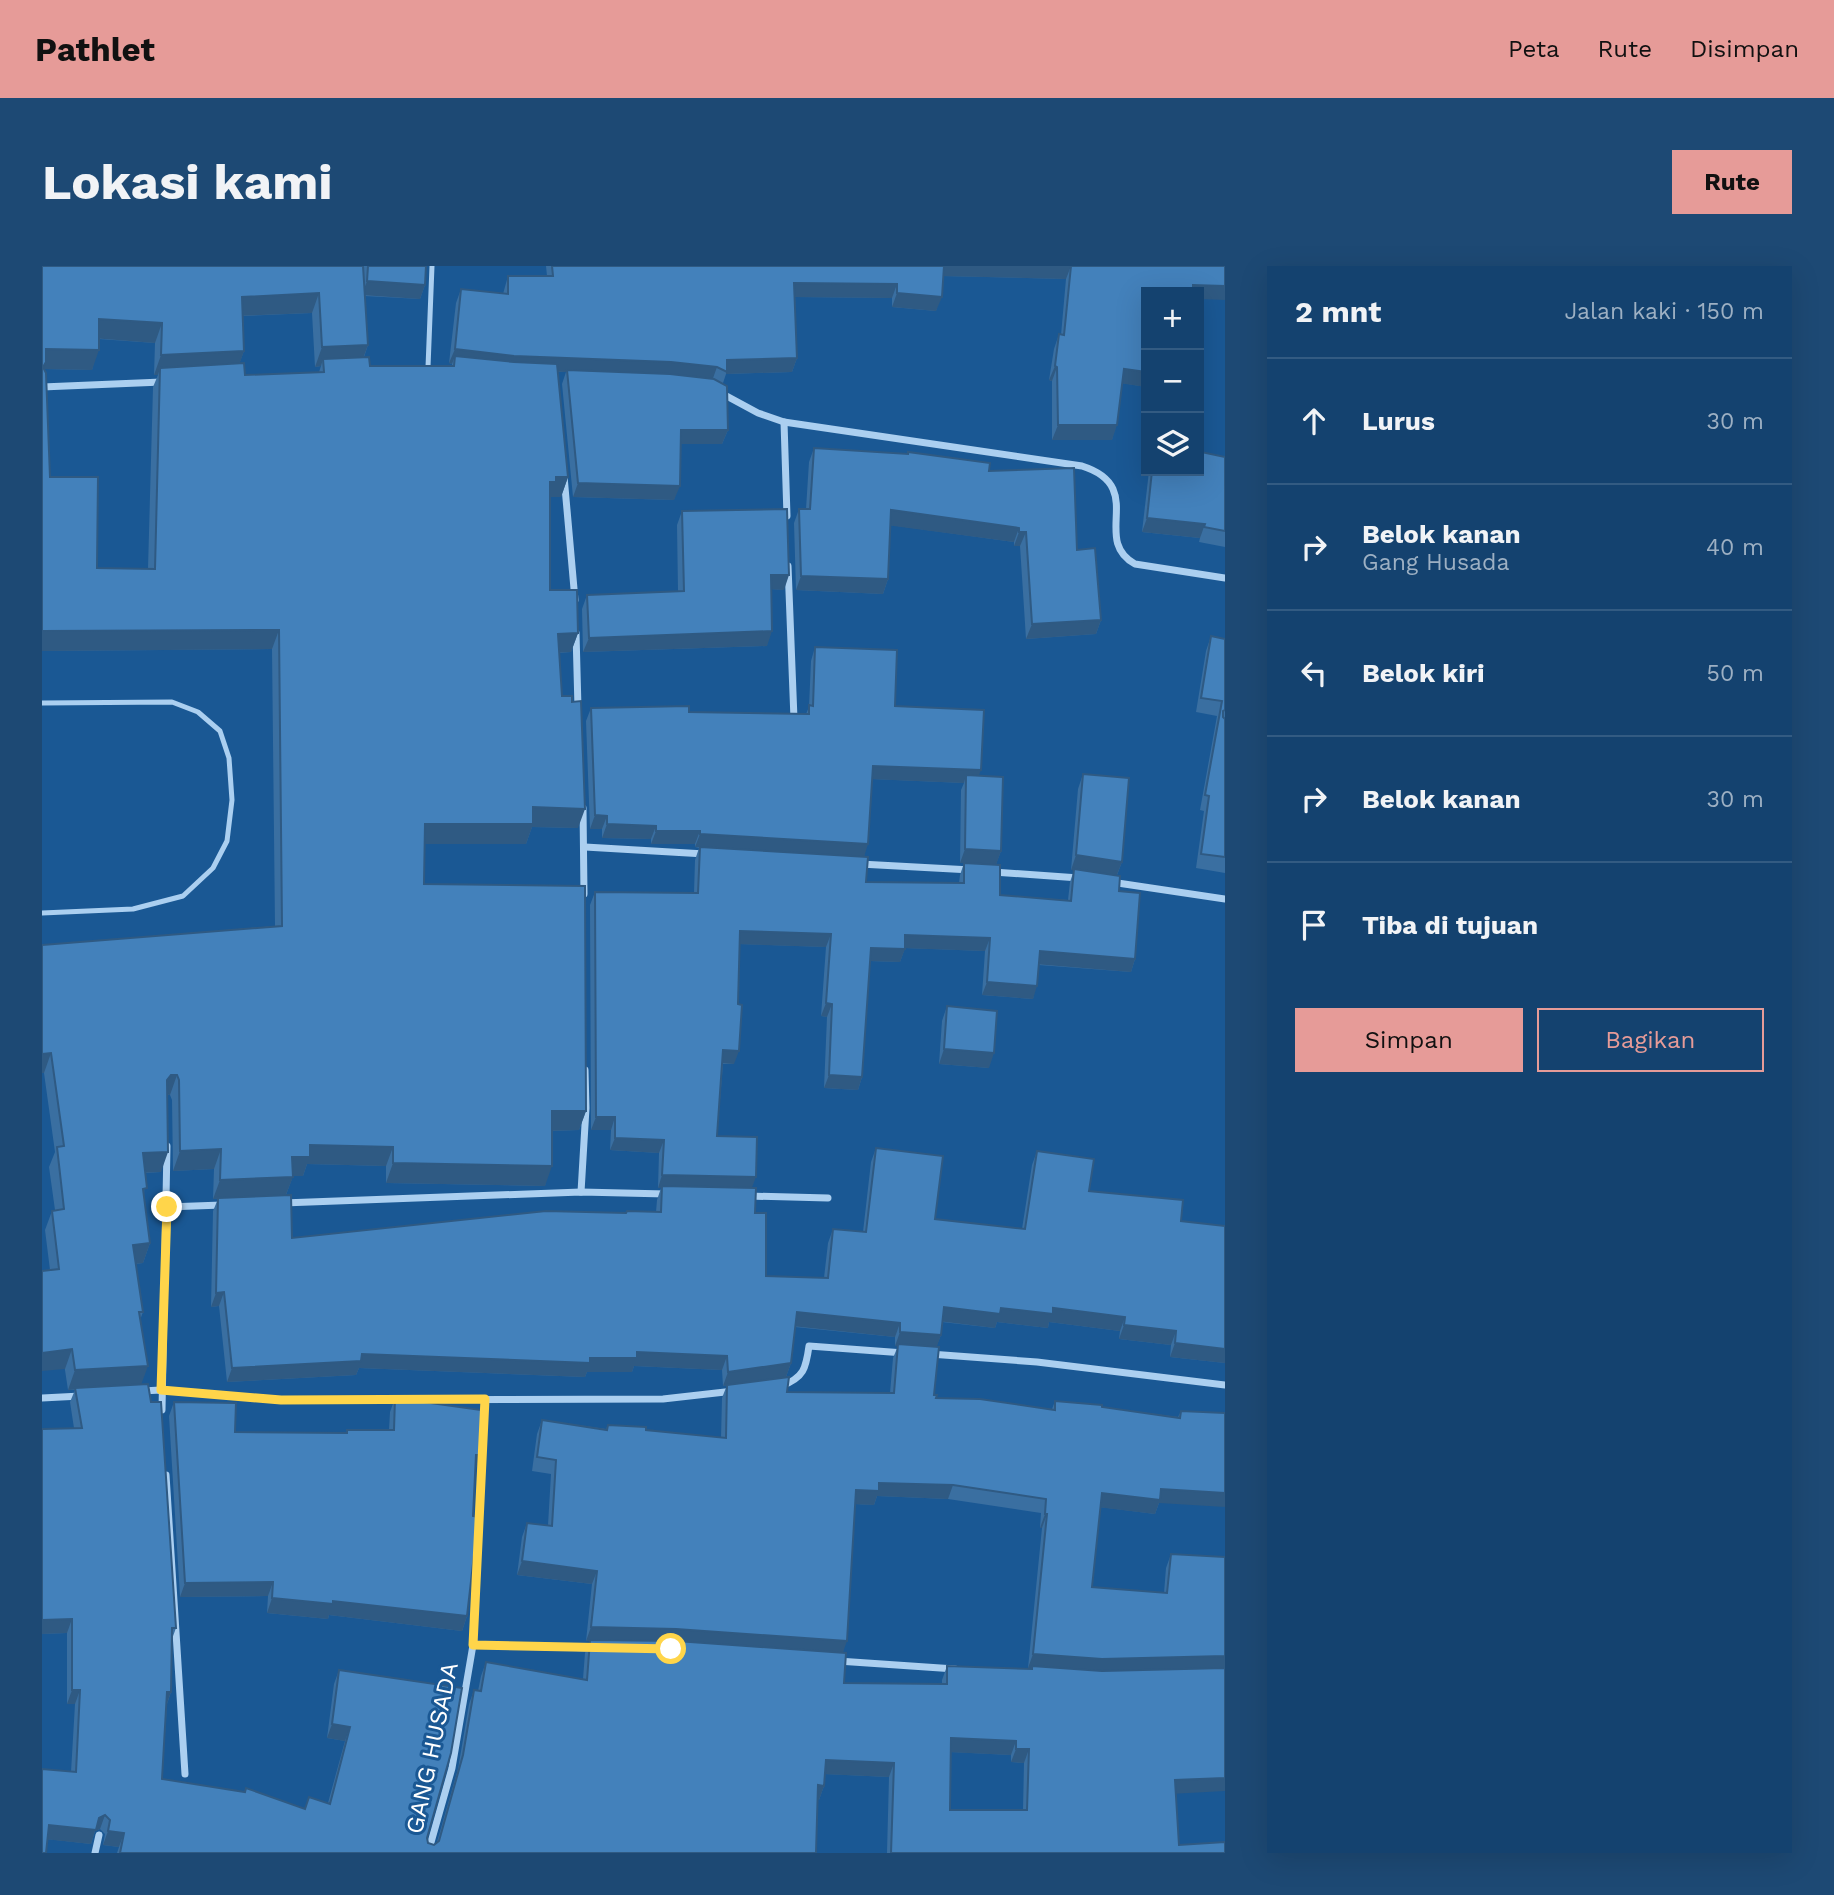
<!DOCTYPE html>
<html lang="id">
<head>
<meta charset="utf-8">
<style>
	body { margin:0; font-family:"Work Sans",sans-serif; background:#1d4974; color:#f1f3f6 }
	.controls { position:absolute; right:21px; top:21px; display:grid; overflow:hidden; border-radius:0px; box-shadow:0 7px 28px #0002 }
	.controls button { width:63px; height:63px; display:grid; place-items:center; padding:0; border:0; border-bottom:2px solid #335b82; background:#14426f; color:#f1f3f6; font:35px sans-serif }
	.stop { position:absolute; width:21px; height:21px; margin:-16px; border:5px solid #ffd54a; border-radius:50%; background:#fff }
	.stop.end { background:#ffd54a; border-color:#fff; box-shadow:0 2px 7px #0008 }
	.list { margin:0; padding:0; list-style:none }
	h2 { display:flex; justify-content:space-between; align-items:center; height:91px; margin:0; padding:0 28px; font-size:30px }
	h2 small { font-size:23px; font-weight:400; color:#9db0c3 }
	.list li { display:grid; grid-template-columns:46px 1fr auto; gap:21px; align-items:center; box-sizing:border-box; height:126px; padding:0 28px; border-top:2px solid #335b82 }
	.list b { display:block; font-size:26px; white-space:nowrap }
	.list p { margin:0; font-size:23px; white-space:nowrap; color:#9db0c3 }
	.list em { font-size:23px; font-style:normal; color:#9db0c3 }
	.actions { display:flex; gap:14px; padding:21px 28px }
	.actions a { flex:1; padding:16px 0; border:2px solid #e69b98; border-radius:0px; text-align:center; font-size:24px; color:#e69b98 }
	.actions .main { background:#e69b98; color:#111 }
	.icon { flex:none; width:38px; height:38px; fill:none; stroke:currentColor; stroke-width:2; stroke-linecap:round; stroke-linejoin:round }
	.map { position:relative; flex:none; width:1183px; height:1587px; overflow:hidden; border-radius:0px }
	header { display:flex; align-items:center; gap:42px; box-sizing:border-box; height:98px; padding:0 35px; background:#e69b98; color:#111 }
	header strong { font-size:33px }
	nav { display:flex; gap:38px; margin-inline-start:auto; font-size:24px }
	.intro { display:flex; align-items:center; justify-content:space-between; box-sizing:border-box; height:168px; padding:0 42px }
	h1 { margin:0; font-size:49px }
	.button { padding:18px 32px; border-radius:0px; background:#e69b98; color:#111; font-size:24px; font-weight:700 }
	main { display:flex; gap:42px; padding:0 42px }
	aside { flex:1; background:#14426f; border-radius:0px; box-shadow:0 7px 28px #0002 }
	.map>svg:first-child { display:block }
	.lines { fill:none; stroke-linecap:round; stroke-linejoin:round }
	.lane { stroke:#abcff0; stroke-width:5 }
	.street { stroke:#abcff0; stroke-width:7 }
	.wall { fill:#3a6fa1; fill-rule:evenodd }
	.shaded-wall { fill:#2f5a83 }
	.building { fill:#4381bb; stroke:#2f5a83; stroke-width:2; fill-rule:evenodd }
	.route { stroke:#ffd54a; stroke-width:9 }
	.labels { text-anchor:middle; stroke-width:6; stroke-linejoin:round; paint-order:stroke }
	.street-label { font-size:24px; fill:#fff; stroke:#1a5894 }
</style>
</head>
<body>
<header>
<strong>Pathlet</strong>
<nav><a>Peta</a><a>Rute</a><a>Disimpan</a></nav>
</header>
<div class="intro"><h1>Lokasi kami</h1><a class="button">Rute</a></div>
<main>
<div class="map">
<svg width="1183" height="1587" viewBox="0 0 1183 1587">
	<rect width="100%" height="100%" fill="#1a5894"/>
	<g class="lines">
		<g class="lane">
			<polyline points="386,101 390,0"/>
			<polyline points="0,437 130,436 156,446 178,465 187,492 190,534 185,575 171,602 141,630 91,643 0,647"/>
		</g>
		<g class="street">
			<polyline points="0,121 120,116"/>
			<path d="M679,127L716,147L742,156L1040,200C1106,221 1048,273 1093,298L1183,312"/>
			<polyline points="742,156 745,250"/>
			<polyline points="522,210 533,334"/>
			<polyline points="746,300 752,453"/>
			<polyline points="534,367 536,442"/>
			<polyline points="541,542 542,628"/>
			<polyline points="543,581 663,588"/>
			<polyline points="818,598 929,604"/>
			<polyline points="951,606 1037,612"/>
			<polyline points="1069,616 1183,633"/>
			<polyline points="539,926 544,842 543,804"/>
			<polyline points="706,930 786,932"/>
			<polyline points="241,937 539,926 624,928"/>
			<polyline points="125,941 180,939"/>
			<polyline points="888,1088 995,1096 1183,1119"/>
			<path d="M739,1120C762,1112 764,1102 767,1080L862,1087"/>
			<polyline points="100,1125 119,1124 239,1134 621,1133 692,1125"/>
			<polyline points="0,1132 39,1130"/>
			<polyline points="120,1144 125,880"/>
			<polyline points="124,1209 143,1508"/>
			<polyline points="431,1379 553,1382"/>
			<polyline points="796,1395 913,1403"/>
			<polyline points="53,1587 57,1569"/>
			<polyline points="386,1587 410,1502 431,1379 443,1133"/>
		</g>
	</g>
	<g class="wall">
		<path d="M0,0L321,7L322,0H384L383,19L378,33L323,30L326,79L322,91L328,100H410V98L407,97L414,37L419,23L461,28L466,10H505L504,0H1183L1104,26V121L1080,117L1070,174H1010V115L1007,114L1012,83L1017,68L1019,69L1024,13L901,10L894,45L850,41V32L753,31L755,92L750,106L684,108L681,117L686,164L680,178H639L632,234L531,231L520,118L524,106H515L526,211L519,231H508V324L536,367L529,386L517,387L520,430L536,562L490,561L484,578H382V618L544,845L537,864L510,865L503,920L344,917V900L265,898L261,910H251L244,929L250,972L584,947L585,945L614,946L615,934L619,922H616L617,887L568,884L569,864H549L548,639L553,626L652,627L653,594L657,582L653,581V578H609V573L560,572V563H548L544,455L549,442L647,446L764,448L767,441L769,395L773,381L853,440L937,510L959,585L954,598L958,629L1026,634L1028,616L1032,604H1029L1036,523L1041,508L1080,596L1075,609L1077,625L1093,693L1089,706L997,699L991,733L940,729L943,685L863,682L858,696L828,695L820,811L816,824L782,822L785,751L779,750L784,681L697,678L692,798H681L675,870L710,922L713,947L724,1010L782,1012L786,977L791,963L821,966L829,896L834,882L893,953L980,963L990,899L995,885L1047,925L1139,955L1183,960V1097L1128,1091L1129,1079L1077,1073L1078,1065L1007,1056L1006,1062L955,1056L953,1062L900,1056L899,1069L894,1081L892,1129L894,1132L1010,1143L1013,1135L1136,1151L1139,1145L1183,1147L1117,1237L1113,1248L1058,1241L1050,1321L1122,1327L1124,1302L1129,1288L1134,1528L1137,1579L1183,1587H845L847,1511L783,1508L782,1520L777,1534L776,1533L774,1587H75L77,1581L61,1579L63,1568L58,1563L53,1565L49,1578L5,1573L0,1587L29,1506L33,1438H25V1367L0,1368V1163L32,1162L28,1136L33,1124H26L8,1004L3,964L10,945L13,944L7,901L13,886L2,807H0V679L233,660L230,383L0,385ZM270,47L273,101L279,100L277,106L203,109L197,98L202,85L201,50ZM57,73L113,77L112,109H116L111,121L106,303L55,302L8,211L2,103L50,104ZM830,513L922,517L919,524L918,597H922L918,609L917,617L824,616L822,591ZM125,829H128L130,834L131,905L172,903L171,933H176L171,945L169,1041L177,1040L185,1116L314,1109L317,1102L543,1111L545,1106H590L592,1100L680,1104L681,1120L685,1119L680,1132L679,1172L604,1164L566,1159L564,1163L500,1154L495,1168L490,1205L509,1208L506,1259L485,1257L480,1271L475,1309L550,1318L544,1375H548L543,1387L541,1413L444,1396L439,1410L436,1425L432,1424L427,1438L416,1503L395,1576L392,1579L386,1577L385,1572L297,1404L292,1418L285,1472L303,1475L286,1537L263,1543L120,1513L125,1438L129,1426L130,1373L134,1362L99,1118L98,1054L101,1046L94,998L101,997L108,977L102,930L103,907L119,906ZM753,1061L853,1071V1080H856L851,1092L848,1127L745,1126L716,1115L744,1111L749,1097ZM835,1230L906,1233L999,1247L998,1262H1000L986,1402H989V1403L905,1400L900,1414V1418L802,1417L801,1387L813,1238L832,1239ZM909,1486L969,1489V1496L982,1497L981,1544H908Z"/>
		<polygon points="772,182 947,205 1035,284 1059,354 1054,368 984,373 978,280 972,280 972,276 848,259 846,313 841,328 754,324 752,257 757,243 764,243 767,196"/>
		<polygon points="1159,186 1183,191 1183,281 1157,276 1158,272 1100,266 1107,205 1157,205"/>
		<polygon points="640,245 742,324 729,323 725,380 541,386 540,343 545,329 636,325 635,259"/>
		<polygon points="1169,370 1183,373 1183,607 1154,602 1162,545 1158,544 1175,450 1154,446 1164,385"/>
		<polygon points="905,740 947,802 897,798 900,755"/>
		<polygon points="353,1132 439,1189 433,1204 431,1250 434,1289 431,1296 425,1350 420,1365 287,1349 286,1353 225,1347 226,1330 138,1331 127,1150 132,1136 193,1166 304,1167 305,1164 347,1164 348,1146"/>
	</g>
	<g class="shaded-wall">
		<polygon points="901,0 1029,0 1024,13 897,10"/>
		<polygon points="325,15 383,19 378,33 320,29"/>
		<polygon points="752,17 855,18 850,32 747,31"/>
		<polygon points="1151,19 1183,20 1183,34 1157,33 1157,26 1149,26"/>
		<polygon points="277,27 270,47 193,50 200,31"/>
		<polygon points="855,27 900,31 894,45 850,41"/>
		<polygon points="57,53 120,57 113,77 50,72"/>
		<polygon points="326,79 319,98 281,93 279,100 273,101 280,81"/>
		<polygon points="4,83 57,84 50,104 2,103 0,107"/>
		<polygon points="413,83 629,96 675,101 670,115 525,104 524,106 466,104 413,90 410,98 407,97"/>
		<polygon points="202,85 195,105 118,102 116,109 112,109 119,89"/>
		<polygon points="755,92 750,106 684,108 685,94"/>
		<polygon points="1013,100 1015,101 1010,115 1007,114"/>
		<polygon points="1082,103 1104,106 1104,121 1077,117"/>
		<polygon points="1016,159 1075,159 1070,174 1010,174"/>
		<polygon points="639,164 686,164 680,178 634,178"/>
		<polygon points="514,211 526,211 519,231 508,231 508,216"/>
		<polygon points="536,217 638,220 632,234 531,231"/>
		<polygon points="849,244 977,262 972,276 844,259"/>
		<polygon points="1105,252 1163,258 1158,272 1100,266"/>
		<polygon points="977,266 984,266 978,280 972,280"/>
		<polygon points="729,309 747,309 742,324 723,323"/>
		<polygon points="759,310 846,313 841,328 754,324"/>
		<polygon points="1059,354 1054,368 984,373 990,358"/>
		<polygon points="237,364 230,383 0,385 0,365"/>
		<polygon points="730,365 725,380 541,386 547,372"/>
		<polygon points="536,367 529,386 509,387 516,368"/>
		<polygon points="831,500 939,504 934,517 924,509 922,517 826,513"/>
		<polygon points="491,541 543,543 536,562 490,561 484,578 375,578 383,558"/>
		<polygon points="553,549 565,550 560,563 548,563"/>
		<polygon points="565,558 614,560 609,573 560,572"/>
		<polygon points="614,565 658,565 653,578 609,578"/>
		<polygon points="658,568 826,578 822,591 653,581"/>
		<polygon points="923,583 959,585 954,599 918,597"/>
		<polygon points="1034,589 1080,596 1074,611 1029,604"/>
		<polygon points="698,665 789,668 784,681 693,678"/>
		<polygon points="863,669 948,672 943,685 858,682"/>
		<polygon points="829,682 863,683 858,696 825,695"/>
		<polygon points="998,685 1093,693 1089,706 993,698"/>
		<polygon points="945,716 995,720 991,733 940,729"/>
		<polygon points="784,737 790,738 785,751 779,750"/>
		<polygon points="902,783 952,787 947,802 897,798"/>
		<polygon points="681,784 697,785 692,798 677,797"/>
		<polygon points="9,787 2,807 0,807 0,788"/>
		<polygon points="129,809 135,809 128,829 122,828 125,814"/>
		<polygon points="787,809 820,811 816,824 782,822"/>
		<polygon points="510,845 544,845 537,864 503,865"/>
		<polygon points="554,851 573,851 569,864 549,864"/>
		<polygon points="573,872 622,874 617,887 568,884"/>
		<polygon points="268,879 351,881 344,900 265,898 261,910 243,910 250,891"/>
		<polygon points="179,883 172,903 131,905 138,885"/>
		<polygon points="126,886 119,906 94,907 101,887"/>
		<polygon points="351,897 510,900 503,920 344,917"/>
		<polygon points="620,909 714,911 709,924 616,922"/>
		<polygon points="251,911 243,931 171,933 178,914"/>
		<polygon points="108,977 101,997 84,999 91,979"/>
		<polygon points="182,1026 177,1040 169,1041 174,1027"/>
		<polygon points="902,1041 1011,1042 1083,1051 1078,1065 1007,1056 1006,1062 955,1056 953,1062 896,1055"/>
		<polygon points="755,1046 858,1057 853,1071 750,1060"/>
		<polygon points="1082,1059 1134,1065 1129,1079 1077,1073"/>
		<polygon points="858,1066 899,1069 894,1083 853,1080"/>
		<polygon points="1133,1077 1183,1083 1183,1097 1128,1091"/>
		<polygon points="30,1083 23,1103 0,1105 0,1087"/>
		<polygon points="595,1086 685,1090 680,1104 592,1100 590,1106 545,1106 543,1111 317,1102 314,1109 185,1116 190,1102 320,1088 548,1092"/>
		<polygon points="749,1097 744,1111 681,1120 686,1106"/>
		<polygon points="106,1100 99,1119 26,1124 33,1104"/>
		<polygon points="434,1189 439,1189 433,1204"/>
		<polygon points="837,1217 911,1219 906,1233 835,1230 832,1239 809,1238 814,1224"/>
		<polygon points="1119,1223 1183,1227 1183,1241 1117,1237 1113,1248 1055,1241 1060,1227"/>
		<polygon points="1003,1248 1005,1248 1000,1262 998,1262"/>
		<polygon points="480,1295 555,1305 550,1318 475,1309"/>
		<polygon points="231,1316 226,1330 138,1331 143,1317"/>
		<polygon points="230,1332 291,1335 425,1350 420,1365 287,1349 286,1353 225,1347"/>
		<polygon points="30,1353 25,1367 0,1368 0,1354"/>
		<polygon points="549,1361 634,1363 805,1375 800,1389 629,1377 544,1375"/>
		<polygon points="991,1388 1183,1390 1183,1404 1055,1407 986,1402"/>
		<polygon points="30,1424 38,1424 33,1438 25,1438"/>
		<polygon points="125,1426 129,1426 124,1440"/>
		<polygon points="290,1458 308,1461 303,1475 285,1472"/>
		<polygon points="909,1472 974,1475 969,1489 904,1486"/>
		<polygon points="974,1483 987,1483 982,1497 969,1496"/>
		<polygon points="784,1494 852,1497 847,1511 779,1508"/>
		<polygon points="1183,1512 1183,1525 1128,1528 1133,1514"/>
		<polygon points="776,1519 782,1520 777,1534 771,1533"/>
		<polygon points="63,1549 58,1563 53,1565 49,1578 2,1573 7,1559 57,1552"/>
		<polygon points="66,1565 82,1567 77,1581 61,1579"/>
	</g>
	<g class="building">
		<polygon points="0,0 321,0 326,79 280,81 277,27 200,31 202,85 119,89 120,57 57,53 57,84 4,83 4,96 1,101 4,107 8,211 56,211 55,302 113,303 118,102 202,97 203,109 282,106 281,93 327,91 328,100 412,100 413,90 472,96 515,98 526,211 514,211 514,216 508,216 508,324 535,324 536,367 516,368 520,430 530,430 530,436 539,435 543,543 491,541 491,558 383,558 382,618 543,620 544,845 510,845 510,900 351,897 351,881 268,879 268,891 250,891 251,911 178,914 179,883 138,885 137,814 135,809 129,809 125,814 126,886 101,887 105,922 101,923 108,977 91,979 101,1046 97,1046 106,1100 33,1104 30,1083 0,1087 0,1005 17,1003 10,945 22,943 15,881 22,880 9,787 0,788 0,679 240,660 237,364 0,365"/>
		<polygon points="326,0 384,0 383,19 325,15"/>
		<polygon points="510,0 902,0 900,31 855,27 855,18 752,17 755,92 685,94 685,106 675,101 629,96 472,90 413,83 419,23 466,28 466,10 511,10"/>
		<polygon points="1029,0 1183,0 1183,20 1151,19 1151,26 1104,26 1104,106 1082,103 1075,159 1016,159 1015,101 1013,100 1017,68 1022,69"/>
		<polygon points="525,104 628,108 672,113 685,120 686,164 639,164 638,220 536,217"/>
		<polygon points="1157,179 1159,179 1159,186 1183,191 1183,265 1162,261 1163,258 1105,252 1110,205 1157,205"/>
		<polygon points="772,182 866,188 866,186 948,197 947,205 1032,202 1035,284 1053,282 1059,354 990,358 984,266 977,266 977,262 849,244 846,313 759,310 757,243 768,243"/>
		<polygon points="745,243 747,309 729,309 730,365 547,372 545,329 642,325 640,245"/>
		<polygon points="1169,370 1183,373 1183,444 1181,445 1181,451 1183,453 1183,591 1159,588 1167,530 1163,529 1180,435 1159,432"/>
		<polygon points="773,381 855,384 853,440 942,444 939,504 831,500 826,578 658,568 658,565 614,565 614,560 565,558 565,550 553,549 549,442 647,440 647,446 767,448 767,439 771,440"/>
		<polygon points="1041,508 1087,512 1080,596 1034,589"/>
		<polygon points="924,509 961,511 959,585 923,583"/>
		<polygon points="658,581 826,591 824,616 922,617 922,597 958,599 958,629 1029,635 1032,603 1078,610 1077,625 1098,627 1093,693 998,685 995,720 945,716 948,672 863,669 863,683 829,682 820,811 787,809 790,738 784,737 789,668 698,665 696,738 700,739 697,785 681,784 675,870 715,871 714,911 620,909 622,874 573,872 573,851 554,851 553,626 656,627"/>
		<polygon points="905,740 955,745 952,787 902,783"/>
		<polygon points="834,882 901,890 893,953 983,963 995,885 1052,893 1047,925 1141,934 1139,955 1183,960 1183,1083 1133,1077 1134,1065 1082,1059 1083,1051 1011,1042 1011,1048 959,1042 958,1048 902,1041 899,1069 858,1066 858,1057 755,1046 749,1097 686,1106 685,1090 595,1086 595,1092 548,1092 548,1097 320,1088 319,1095 190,1102 182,1026 174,1027 176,932 249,929 250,972 504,945 584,947 585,945 619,946 620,920 714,922 713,947 724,947 724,1010 786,1012 791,963 824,966"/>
		<polygon points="856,1078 897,1081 892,1129 895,1129 894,1132 938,1133 1013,1144 1013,1135 1060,1139 1060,1141 1138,1152 1139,1145 1183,1147 1183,1227 1119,1223 1118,1234 1060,1227 1050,1321 1125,1327 1129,1288 1183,1291 1183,1390 1060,1393 991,1388 1005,1248 1003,1248 1004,1233 911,1219 837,1217 837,1225 814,1224 805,1375 634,1363 549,1361 555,1305 480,1295 485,1257 510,1260 514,1194 495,1191 500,1154 565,1164 566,1159 604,1161 604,1164 684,1172 685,1119 747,1111 745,1126 852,1127"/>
		<path d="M106,1118L109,1136H119L134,1362H130L129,1426H125L120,1513L203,1526L204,1522L263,1543L267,1531L288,1538L308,1461L290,1458L297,1404L420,1422L409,1487L385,1572L386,1577L392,1579L397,1575L421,1489L432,1424L439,1425L444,1396L545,1414L548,1374L634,1375L804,1387L802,1417L905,1418V1400L990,1403V1400L1060,1405L1183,1402V1512L1133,1514L1137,1579L1183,1576V1587H849L852,1497L784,1494L782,1520L776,1519L774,1587H78L82,1567L66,1565L68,1554L63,1549L57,1552L54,1564L7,1559L4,1587H0V1503L34,1506L38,1424H30V1353L0,1354V1163L40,1162L33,1122ZM909,1472L974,1475V1483H987L985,1544H908Z"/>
		<polygon points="353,1132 439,1144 439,1189 434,1189 431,1250 436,1251 434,1289 432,1289 425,1350 291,1335 291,1338 230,1332 231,1316 143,1317 132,1136 194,1137 193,1166 305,1167 305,1164 352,1164"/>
	</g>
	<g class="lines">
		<polyline class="route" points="125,941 119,1124 239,1134 443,1133 431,1379 629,1383"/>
	</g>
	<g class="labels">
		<g class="street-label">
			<text transform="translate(390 1482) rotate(-78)" y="8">GANG HUSADA</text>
		</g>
	</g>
</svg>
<div class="controls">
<button>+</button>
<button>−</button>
<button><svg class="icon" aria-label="layers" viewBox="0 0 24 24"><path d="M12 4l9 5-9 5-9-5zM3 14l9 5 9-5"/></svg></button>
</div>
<div class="stop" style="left:629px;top:1383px"></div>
<div class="stop end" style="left:125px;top:941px"></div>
</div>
<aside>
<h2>2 mnt<small>Jalan kaki · 150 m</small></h2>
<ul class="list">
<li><svg class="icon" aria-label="ahead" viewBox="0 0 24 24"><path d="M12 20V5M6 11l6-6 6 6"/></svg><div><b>Lurus</b></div><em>30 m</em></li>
<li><svg class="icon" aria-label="right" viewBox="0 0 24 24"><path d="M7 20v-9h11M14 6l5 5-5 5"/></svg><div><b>Belok kanan</b><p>Gang Husada</p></div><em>40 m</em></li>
<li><svg class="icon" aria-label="left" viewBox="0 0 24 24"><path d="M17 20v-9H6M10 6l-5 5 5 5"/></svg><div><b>Belok kiri</b></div><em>50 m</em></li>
<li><svg class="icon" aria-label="right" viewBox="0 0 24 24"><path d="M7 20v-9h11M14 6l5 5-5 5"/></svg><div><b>Belok kanan</b></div><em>30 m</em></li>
<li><svg class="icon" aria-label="arrive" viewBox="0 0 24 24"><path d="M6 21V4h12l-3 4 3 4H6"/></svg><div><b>Tiba di tujuan</b></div></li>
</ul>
<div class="actions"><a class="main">Simpan</a><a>Bagikan</a></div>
</aside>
</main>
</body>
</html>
